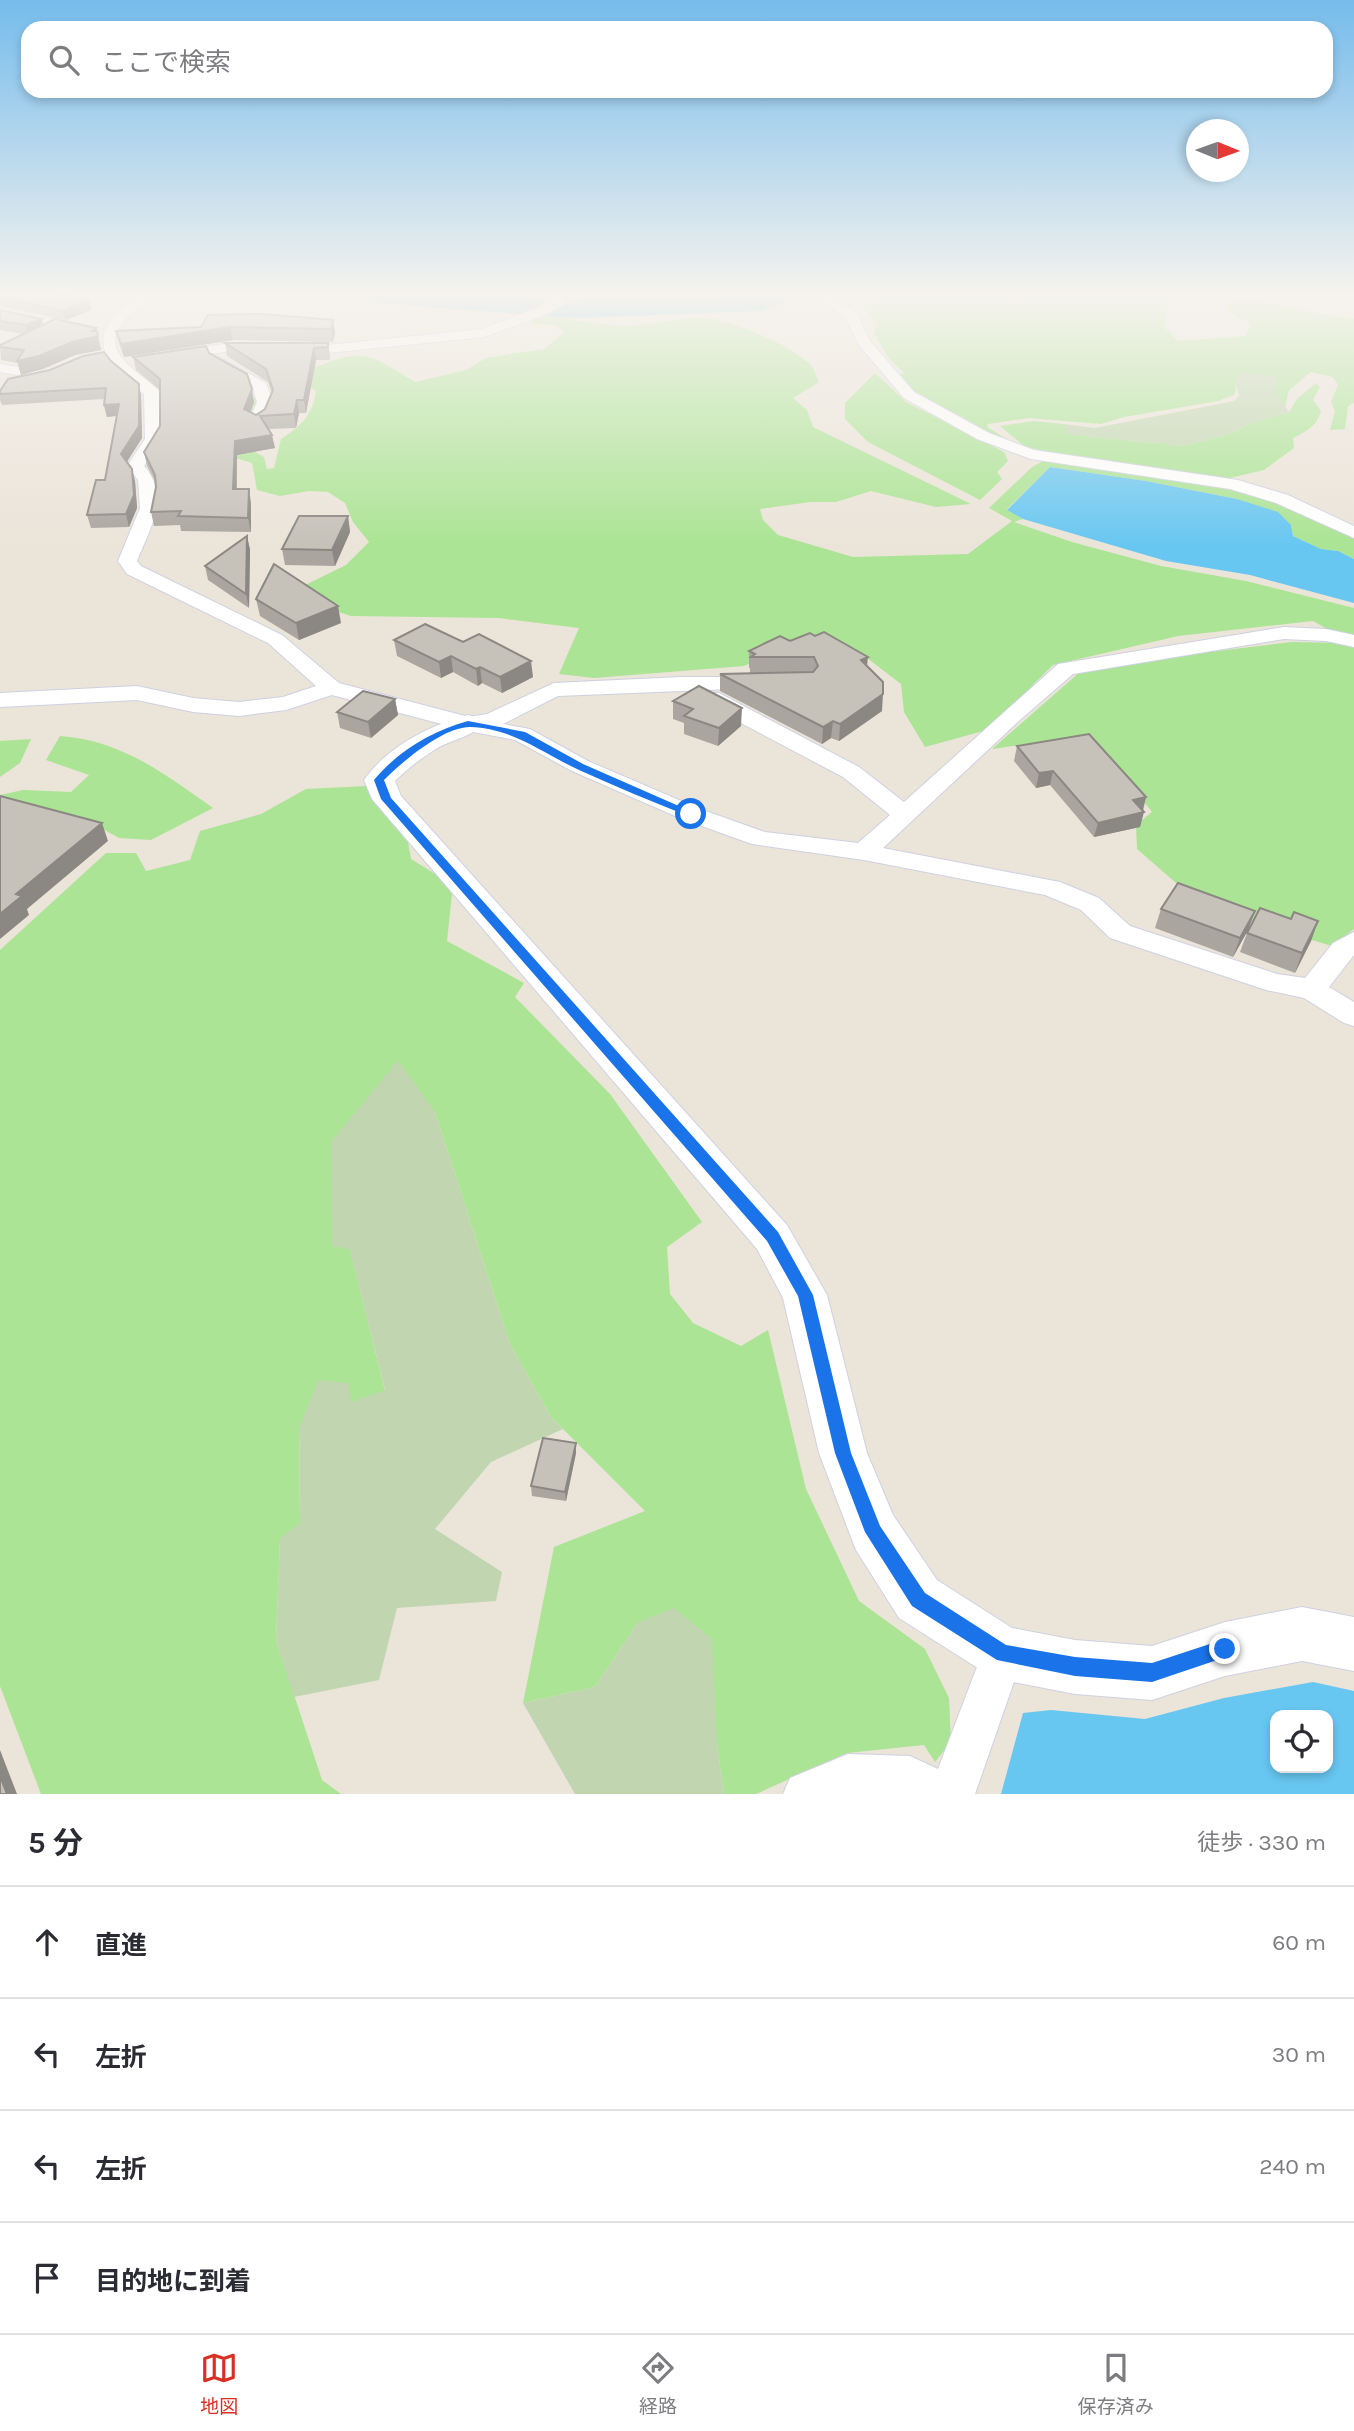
<!DOCTYPE html>
<html lang="ja">
<head>
<meta charset="utf-8">
<style>
	body { margin:0; font-family:Karla,"Noto Sans JP",sans-serif; background:#f7f7f7; color:#2b2b33 }
	.controls { position:absolute; right:21px; bottom:21px; display:grid; overflow:hidden; border-radius:14px; box-shadow:0 4px 10px #0003 }
	.controls button { width:63px; height:63px; display:grid; place-items:center; padding:0; border:0; border-bottom:2px solid #e1e1e2; background:#fff; color:#2b2b33; font:35px sans-serif }
	.compass { position:absolute; left:1186px; top:119px; width:63px; height:63px; border-radius:50%; background:#fff; box-shadow:0 4px 10px #0003; rotate:91deg }
	.stop { position:absolute; width:21px; height:21px; margin:-16px; border:5px solid #1a73e8; border-radius:50%; background:#fff }
	.stop.end { background:#1a73e8; border-color:#fff; box-shadow:0 2px 7px #0008 }
	.list { margin:0; padding:0; list-style:none }
	h2 { display:flex; justify-content:space-between; align-items:center; height:91px; margin:0; padding:0 28px; font-size:30px }
	h2 small { font-size:23px; font-weight:400; color:#7c7c81 }
	.list li { display:grid; grid-template-columns:46px 1fr auto; gap:21px; align-items:center; box-sizing:border-box; height:112px; padding:0 28px; border-top:2px solid #e1e1e2 }
	.list b { display:block; font-size:26px; white-space:nowrap }
	.list em { font-size:23px; font-style:normal; color:#7c7c81 }
	.icon { flex:none; width:38px; height:38px; fill:none; stroke:currentColor; stroke-width:2; stroke-linecap:round; stroke-linejoin:round }
	.map { position:relative; flex:none; width:1354px; height:1794px; overflow:hidden }
	.search { position:absolute; background:#fff; box-shadow:0 4px 10px #0003; left:21px; right:21px; top:21px; height:77px; display:flex; align-items:center; gap:18px; box-sizing:border-box; padding:0 24px; border-radius:21px; color:#7c7c81; font-size:26px }
	.sheet { height:539px; background:#fff }
	nav { display:flex; justify-content:space-around; align-items:center; box-sizing:border-box; height:98px; border-top:2px solid #e1e1e2; background:#fff; font-size:19px; color:#7c7c81 }
	nav a { display:grid; justify-items:center; gap:4px }
	nav .on { color:#d93025 }
	.map>svg:first-child { display:block }
	.green { fill:#abe494 }
	.cemetery { fill:#c1d6b0 }
	.water { fill:#68c7f1; fill-rule:evenodd }
	.lines { fill:none; stroke-linecap:round; stroke-linejoin:round }
	.river { fill:#68c7f1; fill-rule:evenodd }
	.minor-casing { stroke:#ced1e2; stroke-width:2 }
	.tertiary-casing { stroke:#ced1e2; stroke-width:2 }
	.minor { fill:#fff; fill-rule:evenodd }
	.tertiary { fill:#fff; fill-rule:evenodd }
	.wall { fill:#aaa69f }
	.shaded-wall { fill:#8b8782 }
	.building { fill:#c6c1b9; stroke:#8b8782; stroke-width:2 }
	.route { fill:#1a73e8 }
</style>
</head>
<body>
<div class="map">
<svg width="1354" height="1794" viewBox="0 0 1354 1794">
	<rect width="100%" height="100%" fill="#ebe4d9"/>
	<g class="green">
		<path d="M874,294H1169L1164,327L1178,341L1246,336L1251,324L1225,309L1233,299C1274,299 1313,316 1354,319V403L1348,406L1345,429L1330,430L1335,411L1331,402L1338,385L1333,377L1311,372L1289,390L1285,407L1276,393L1235,381L1236,389L1234,395L1218,401L1124,417L1101,424L1029,418L988,424L987,427L1010,441L1006,442C970,425 919,411 899,374L904,373L887,356L874,333L877,323L862,305L867,296Z"/>
		<path d="M547,314C572,320 612,328 638,325C659,324 679,317 701,318C731,319 787,344 809,363C814,368 816,376 819,382L793,398L807,410L813,427L971,504L936,507L871,491L836,502H810L760,509L763,520L778,535L853,557L968,554L1012,521L989,508L1032,467L1045,460L1227,488L1268,498L1354,537V559L1338,551L1321,549L1293,536L1291,525L1237,499L1146,481L1050,467L1007,509L1023,519L1014,522L1072,542L1161,566L1246,581L1354,608V636L1329,630L1313,621L1178,636L1053,665L987,730L925,747L904,712L901,684L854,648L803,642L744,666L594,678L559,674L579,628L499,618L351,616L285,595L346,565L369,542L353,522L345,503L328,492L309,491L280,496L257,490L252,463L222,454L242,398H258L246,447L264,457L267,469L274,468L281,439C300,427 313,415 316,391L298,379L300,373C360,350 360,347 415,382L466,370L486,358L544,349L564,333C554,318 540,329 526,320Z"/>
		<polygon points="875,373 906,402 1004,452 1008,461 997,472 1002,479 980,500 868,442 845,419 845,403"/>
		<path d="M1316,383L1320,387L1313,400L1321,411C1316,427 1307,431 1293,438L1294,448L1264,470L1221,480L1046,452L1024,446L1000,426L1034,421L1064,424L1068,434L1183,446L1228,434L1254,422L1289,412L1297,399Z"/>
		<polygon points="1292,642 1345,643 1354,646 1354,929 1332,946 1206,909 1137,849 1136,825 1152,812 1091,735 992,749 1081,671 1141,660"/>
		<path d="M60,736C121,740 165,774 213,808L151,840L119,838L79,816L22,803L0,805V795L23,790L71,792L89,775L46,760Z"/>
		<polygon points="31,739 20,763 0,777 0,741"/>
		<polygon points="367,786 407,836 411,859 453,885 447,941 524,983 515,997 610,1094 702,1222 667,1247 670,1294 693,1323 741,1346 768,1330 806,1489 859,1601 925,1649 949,1698 951,1742 935,1762 924,1745 847,1753 756,1794 724,1794 717,1744 638,1622 595,1687 523,1703 554,1547 645,1511 551,1417 510,1344 435,1112 350,1249 385,1391 351,1402 299,1428 300,1523 280,1539 276,1640 322,1780 341,1794 41,1794 0,1686 0,950 106,853 136,853 146,871 190,860 200,831 261,814 306,789"/>
	</g>
	<g class="cemetery">
		<polygon points="1242,372 1277,377 1276,393 1289,412 1254,422 1228,434 1183,446 1067,434 1064,424 1095,428 1234,401 1239,396 1235,381"/>
		<polygon points="398,1060 435,1112 510,1344 551,1417 563,1429 491,1462 435,1529 502,1572 496,1601 397,1608 379,1680 294,1697 276,1640 280,1538 300,1523 299,1428 318,1380 349,1383 351,1402 385,1390 350,1250 332,1246 331,1142"/>
		<polygon points="674,1608 712,1639 717,1744 724,1794 575,1794 523,1703 595,1687 638,1622"/>
	</g>
	<g class="water">
		<polygon points="1050,467 1146,481 1237,499 1278,512 1291,525 1293,536 1321,549 1338,551 1354,559 1354,603 1250,575 1166,561 1023,519 1007,510"/>
		<path d="M1313,1682L1354,1691V1794H1001L1023,1713L1051,1710L1145,1719L1224,1698ZM1275,1715H1328V1768H1275Z"/>
	</g>
	<g class="lines">
		<polygon class="river" points="362,294 500,294 573,300 798,294 794,300 762,311 573,318 377,303 366,300"/>
		<g class="minor-casing">
			<g id="minor">
				<path d="M141,294H156C146,305 131,311 122,323C98,355 143,373 160,392L161,439L144,466C171,497 150,528 137,561L141,566L282,635L339,683L469,717L487,714L554,683L681,677H764L767,682L764,687L756,688L558,696L503,724L530,729L588,761L700,809L765,832L858,843L890,815L843,777L703,703L700,698L703,693H719L859,767L904,802L1058,664L1284,627L1326,629L1354,635V647L1326,641L1284,639L1073,674L1021,719L883,848L1060,882L1099,898L1130,926L1277,974L1305,978L1333,943L1354,932V955L1329,987L1354,1002V1026L1344,1023L1304,998L1266,990L1110,938L1081,910L1045,895L864,860L752,844L682,819L572,771L515,740L468,731L332,695L286,710L239,716L193,712L137,700L0,707V693L137,686L193,698L239,702L283,697L316,686L268,643L127,574L118,561L140,508L138,480L127,466L145,439L144,394C95,358 86,331 141,294Z"/>
				<polygon points="554,294 567,294 564,304 549,313 484,337 318,354 233,351 174,358 167,354 174,350 233,343 318,346 482,329 539,307 553,299"/>
				<polygon points="811,294 826,294 856,312 870,341 914,392 989,433 1034,450 1238,480 1288,495 1354,526 1354,538 1276,503 1230,489 1031,459 977,439 904,398 859,345 845,317"/>
				<polygon points="0,308 82,326 89,330 82,334 0,316"/>
				<polygon points="219,357 266,383 273,402 263,424 257,426 249,421 257,402 252,385 214,364 212,361"/>
				<polygon points="0,364 48,372 55,376 48,380 0,372"/>
				<polygon points="1003,1632 1018,1638 1024,1653 975,1794 783,1794 790,1778 848,1754 910,1756 938,1769 988,1638"/>
			</g>
		</g>
		<g class="tertiary-casing">
			<path id="tertiary" d="M468,715L478,718L482,724C474,736 452,740 439,747C423,757 408,768 395,781L401,796L787,1225L827,1295L867,1453L893,1515L937,1580L1012,1628L1075,1640L1152,1646L1225,1622L1302,1607L1354,1617V1671L1302,1661L1225,1676L1152,1700L1075,1694L1003,1680L984,1672L899,1618L856,1550L849,1532L819,1453L783,1298L757,1249L372,799L364,780C387,747 430,725 468,715Z"/>
		</g>
		<use href="#minor" class="minor"/>
		<use href="#tertiary" class="tertiary"/>
	</g>
	<g class="wall">
		<polygon points="0,294 91,310 66,320 0,306"/>
		<polygon points="0,310 42,319 43,324 96,328 101,350 75,355 43,369 21,375 18,363 1,360 0,345 23,334 0,330"/>
		<polygon points="333,320 335,333 333,342 233,340 124,357 119,344 116,331"/>
		<polygon points="225,343 328,343 330,355 330,360 316,360 306,413 299,413 296,428 268,429 275,448 237,455 237,489 251,503 251,532 181,531 180,525 154,526 151,512 156,487 156,483 147,466 144,452 160,426 160,390 136,370 133,357 209,353 254,402 250,412 256,415 265,409 272,393 268,382 227,356"/>
		<polygon points="111,361 141,395 142,438 127,462 135,481 137,508 129,527 91,528 87,515 105,480 117,416 107,417 104,405 104,399 2,405 0,400 0,391"/>
		<polygon points="348,516 350,532 335,566 285,565 282,549"/>
		<polygon points="247,536 250,550 249,608 208,580 205,566"/>
		<polygon points="256,599 341,623 299,640 260,616"/>
		<polygon points="394,640 533,677 502,693 482,683 478,686 453,672 441,678 397,656"/>
		<polygon points="790,641 867,666 882,711 839,741 831,738 822,744 720,691 720,674 750,673 750,668 749,668 749,651"/>
		<polygon points="395,699 398,715 371,738 340,728 337,712"/>
		<polygon points="673,701 741,726 718,746 684,734 684,723 673,719"/>
		<polygon points="1017,746 1146,797 1140,827 1094,837 1050,785 1036,788 1014,761"/>
		<polygon points="1161,909 1255,911 1248,930 1233,957 1155,928"/>
		<polygon points="1291,919 1318,921 1311,941 1295,973 1240,952 1247,933"/>
		<polygon points="576,1453 566,1501 532,1496 531,1486"/>
	</g>
	<g class="shaded-wall">
		<polygon points="89,300 91,310 66,320 63,311"/>
		<polygon points="42,319 44,329 29,335 26,325"/>
		<polygon points="333,320 335,333 333,342 331,329"/>
		<polygon points="230,327 233,340 124,357 121,344"/>
		<polygon points="96,328 101,350 75,355 43,369 21,375 17,361 92,331"/>
		<polygon points="314,348 316,360 306,413 304,400"/>
		<polygon points="139,384 141,395 142,438 124,466 121,454"/>
		<polygon points="252,389 254,402 247,422 244,409"/>
		<polygon points="297,400 299,413 296,428 294,414"/>
		<polygon points="119,404 122,415 107,417 104,405"/>
		<polygon points="272,435 275,448 237,455 236,503 233,489 235,441"/>
		<polygon points="132,469 135,481 137,508 129,527 126,514"/>
		<polygon points="249,489 251,503 251,532 248,518"/>
		<polygon points="348,516 350,532 335,566 332,550"/>
		<polygon points="247,536 250,550 249,608 246,594"/>
		<polygon points="338,606 341,623 299,640 296,623"/>
		<polygon points="451,656 453,672 441,678 439,662"/>
		<polygon points="868,657 866,674 861,660"/>
		<polygon points="531,661 533,677 502,693 500,677"/>
		<polygon points="480,667 482,683 478,686 476,669"/>
		<polygon points="883,694 882,711 839,741 840,724"/>
		<polygon points="395,699 398,715 371,738 368,722"/>
		<polygon points="742,708 741,726 718,746 719,728"/>
		<polygon points="833,721 831,738 822,744 823,727"/>
		<polygon points="1053,771 1050,785 1036,788 1039,773"/>
		<polygon points="1146,797 1142,812 1133,800"/>
		<polygon points="1144,812 1140,827 1094,837 1098,823"/>
		<polygon points="102,823 108,841 27,909 29,915 0,939 0,914 16,894"/>
		<polygon points="1255,911 1248,930 1233,957 1240,938"/>
		<polygon points="1318,921 1311,941 1295,973 1302,953"/>
		<polygon points="576,1443 576,1453 566,1501 565,1492"/>
		<polygon points="0,1750 17,1794 7,1794 0,1776"/>
	</g>
	<g class="building">
		<polygon points="0,294 56,294 89,300 63,311 0,297"/>
		<polygon points="0,310 42,319 26,325 0,321"/>
		<polygon points="261,314 333,320 331,329 230,327 121,344 116,331 201,327 208,315"/>
		<polygon points="55,319 96,328 92,331 97,331 98,336 72,342 39,356 17,361 24,350 0,347 0,345"/>
		<polygon points="225,343 328,343 328,347 314,348 304,400 297,400 294,414 260,416 272,435 235,441 233,489 249,489 248,518 178,516 181,511 151,512 156,487 155,475 144,452 160,426 160,379 133,357 206,346 209,353 247,374 252,389 244,409 256,415 265,409 273,390 266,369"/>
		<polygon points="104,352 111,361 139,384 139,426 121,454 132,469 134,495 126,514 87,515 96,480 105,480 119,404 104,405 106,388 0,394 0,391 8,379 50,370 83,356"/>
		<polygon points="299,516 348,516 332,550 282,549"/>
		<polygon points="247,536 246,594 205,566"/>
		<polygon points="274,564 338,606 296,623 256,599"/>
		<polygon points="425,624 463,642 479,634 531,661 500,677 480,667 476,669 451,656 439,662 394,640"/>
		<polygon points="824,632 868,657 861,660 883,682 883,694 840,724 833,721 823,727 720,674 813,672 818,666 814,657 751,657 755,654 749,651 780,636 790,641 810,633 815,636"/>
		<polygon points="699,686 742,708 719,728 684,716 693,709 673,701"/>
		<polygon points="363,691 395,699 368,722 337,712"/>
		<polygon points="1089,734 1146,797 1133,800 1144,812 1098,823 1053,771 1039,773 1017,746"/>
		<polygon points="0,796 102,823 16,894 22,896 0,914"/>
		<polygon points="1178,883 1255,911 1240,938 1161,909"/>
		<polygon points="1260,908 1291,919 1294,912 1318,921 1302,953 1247,933"/>
		<polygon points="543,1438 576,1443 565,1492 531,1486"/>
		<polygon points="0,1776 7,1794 0,1794"/>
	</g>
	<linearGradient id="sky" x2="0" y2="1"><stop stop-color="#75bcec"/><stop offset="0.54" stop-color="#f6f3ee"/><stop offset="1" stop-color="#f6f3ee" stop-opacity="0"/></linearGradient>
	<rect width="1354" height="545" fill="url(#sky)"/>
	<path class="route" d="M468,721L525,732L583,764L697,814L688,816C651,801 614,786 579,770C542,753 512,728 470,727C443,727 402,762 384,780L391,798L778,1232L813,1295L851,1453L880,1526L925,1593L1006,1645L1075,1657L1152,1663L1225,1639L1232,1642L1234,1649L1232,1655L1152,1682L1075,1676L997,1660L912,1606L865,1532L835,1453L798,1296L767,1241L381,799L374,780C398,751 432,731 468,721Z"/>
</svg>
<div class="controls">
<button><svg class="icon" aria-label="locate" viewBox="0 0 24 24"><circle cx="12" cy="12" r="6"/><path d="M12 2v4M12 18v4M2 12h4M18 12h4"/></svg></button>
</div>
<svg class="compass" viewBox="-18 -18 36 36"><path d="M0-13l5 13h-10z" fill="#e53935"/><path d="M0 13l5-13h-10z" fill="#7c7c81"/></svg>
<div class="stop" style="left:691px;top:814px"></div>
<div class="stop end" style="left:1225px;top:1649px"></div>
<div class="search"><svg class="icon" aria-label="search" viewBox="0 0 24 24"><circle cx="10" cy="10" r="6"/><path d="M15 15l6 6"/></svg>ここで検索</div>
</div>
<section class="sheet">
<h2>5 分<small>徒歩 · 330 m</small></h2>
<ul class="list">
<li><svg class="icon" aria-label="ahead" viewBox="0 0 24 24"><path d="M12 20V5M6 11l6-6 6 6"/></svg><div><b>直進</b></div><em>60 m</em></li>
<li><svg class="icon" aria-label="left" viewBox="0 0 24 24"><path d="M17 20v-9H6M10 6l-5 5 5 5"/></svg><div><b>左折</b></div><em>30 m</em></li>
<li><svg class="icon" aria-label="left" viewBox="0 0 24 24"><path d="M17 20v-9H6M10 6l-5 5 5 5"/></svg><div><b>左折</b></div><em>240 m</em></li>
<li><svg class="icon" aria-label="arrive" viewBox="0 0 24 24"><path d="M6 21V4h12l-3 4 3 4H6"/></svg><div><b>目的地に到着</b></div></li>
</ul>
</section>
<nav>
<a class="on"><svg class="icon" aria-label="map" viewBox="0 0 24 24"><path d="M3 6l6-2 6 2 6-2v14l-6 2-6-2-6 2zM9 4v14M15 6v14"/></svg>地図</a>
<a><svg class="icon" aria-label="directions" viewBox="0 0 24 24"><path d="M12 3l9 9-9 9-9-9zM9 14v-3h6M13 9l2 2-2 2"/></svg>経路</a>
<a><svg class="icon" aria-label="saved" viewBox="0 0 24 24"><path d="M7 4h10v16l-5-4-5 4z"/></svg>保存済み</a>
</nav>
</body>
</html>
